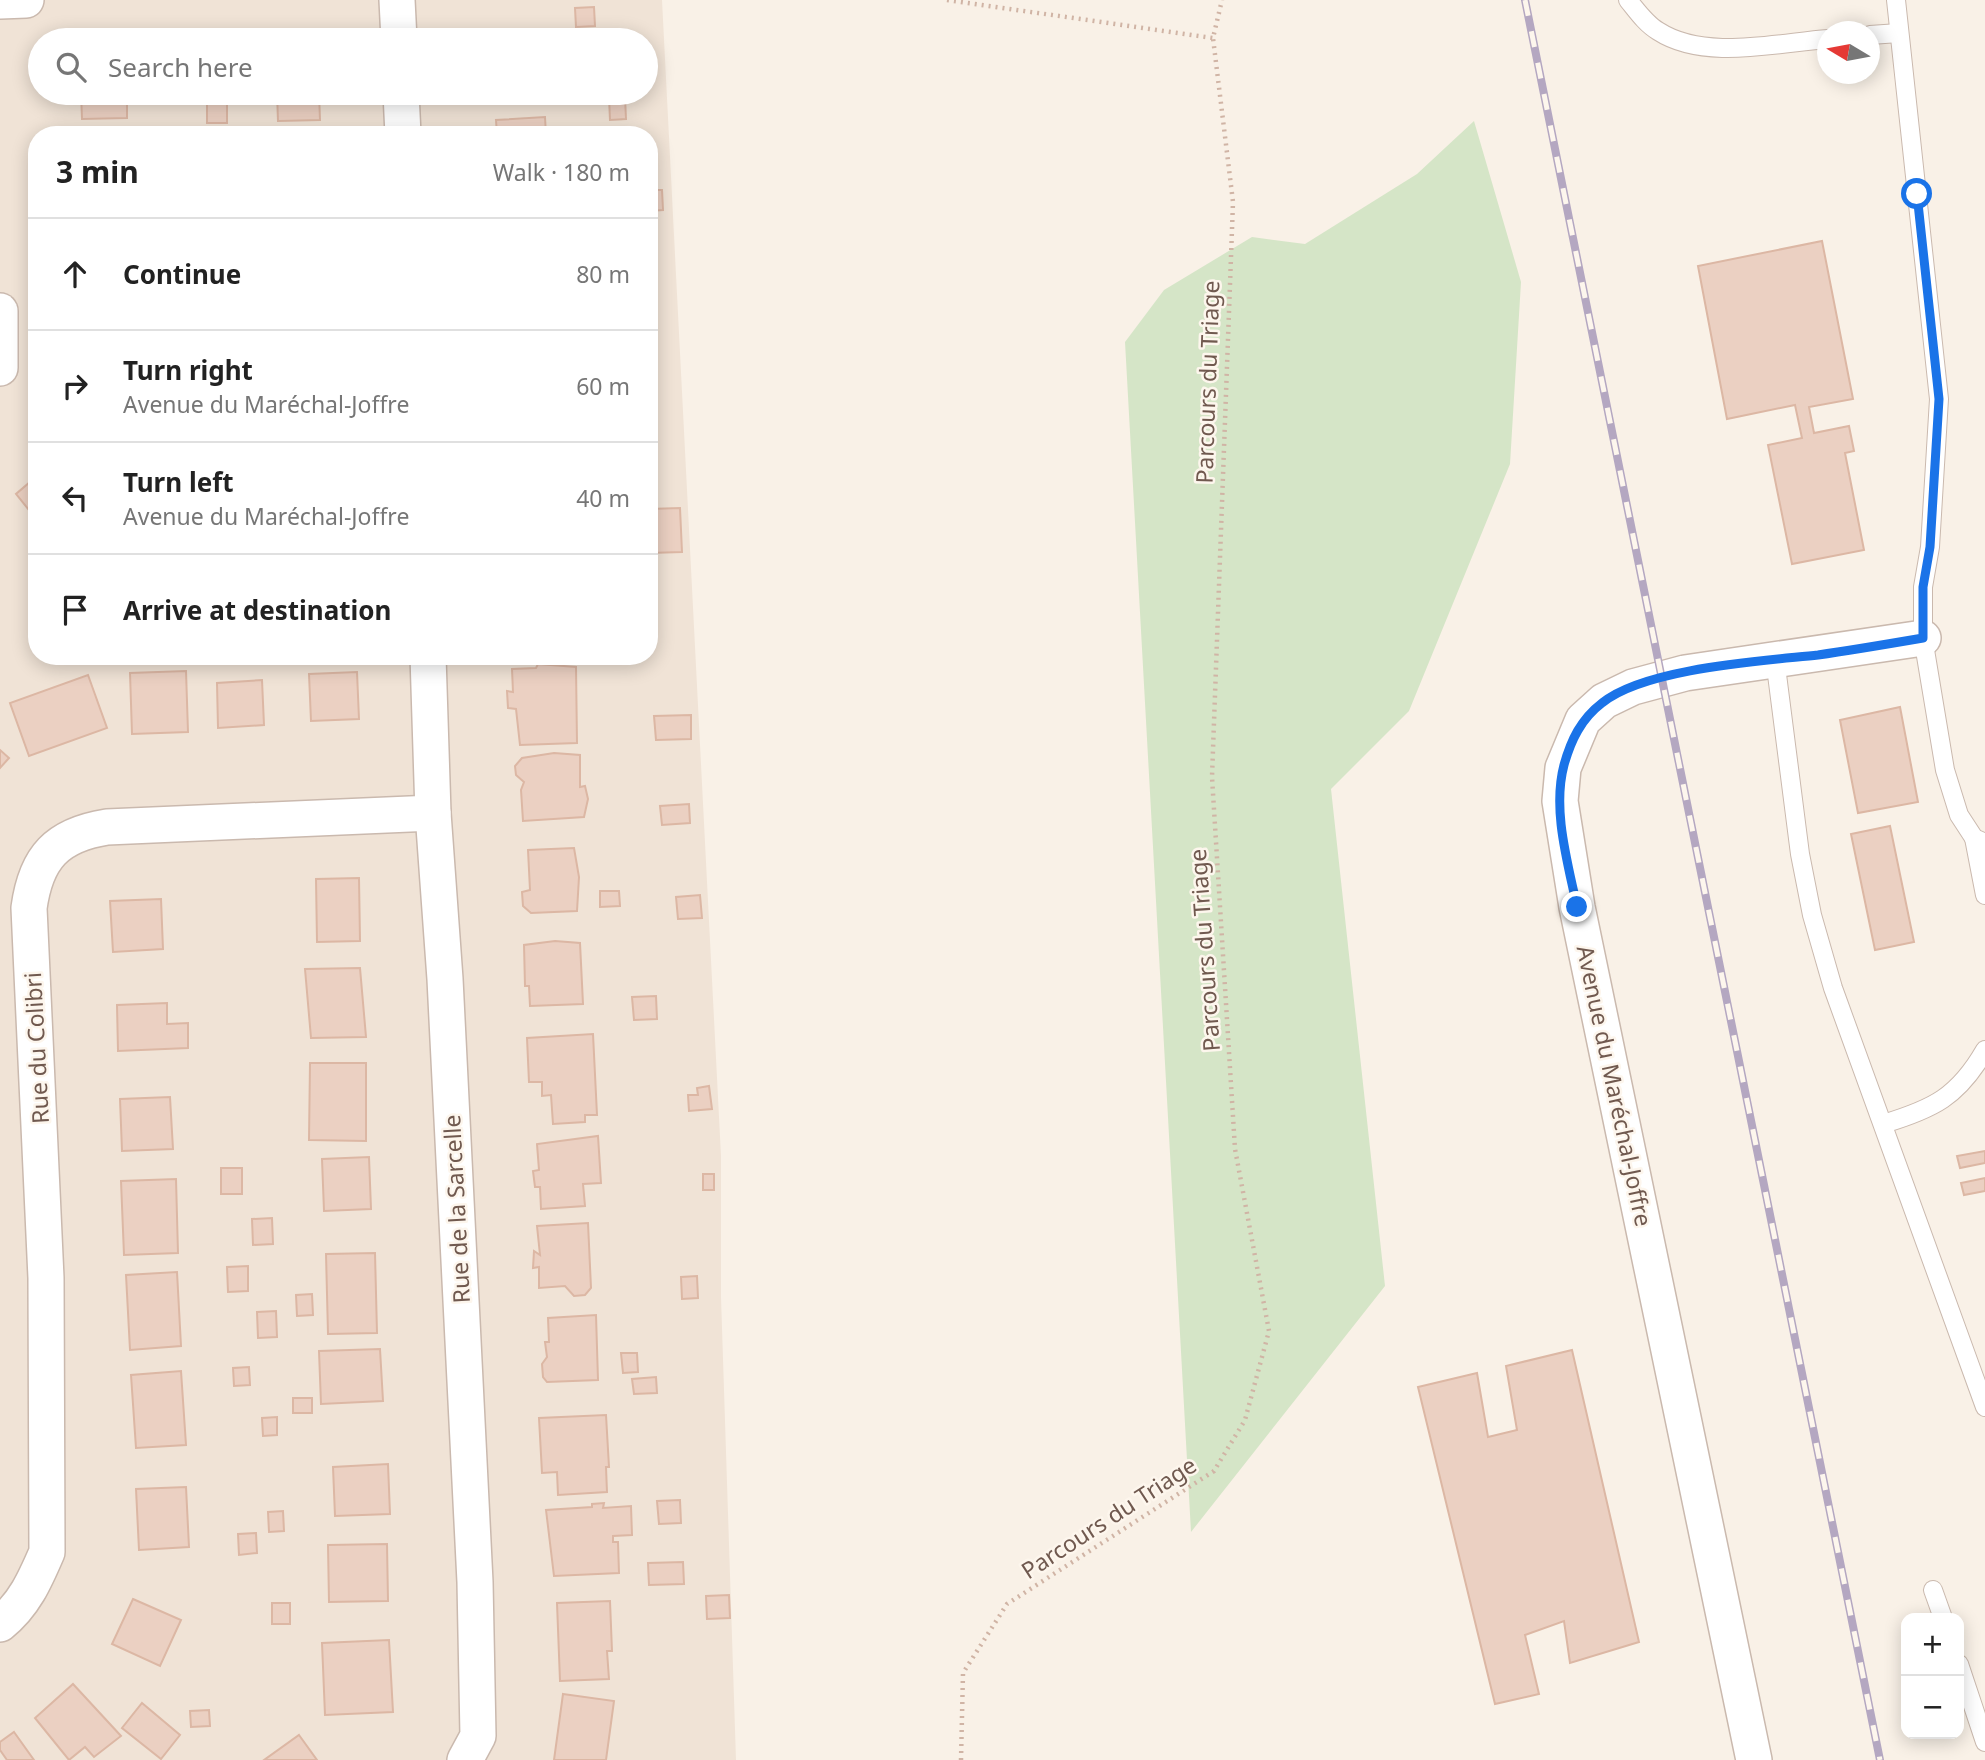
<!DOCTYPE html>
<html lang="en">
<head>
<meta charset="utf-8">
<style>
	body { margin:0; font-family:"Noto Sans",sans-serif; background:#f6f6f6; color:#222 }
	.controls { position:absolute; right:21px; bottom:21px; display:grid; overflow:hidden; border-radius:14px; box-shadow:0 4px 18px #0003 }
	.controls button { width:63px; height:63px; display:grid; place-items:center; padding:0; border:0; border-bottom:2px solid #e0e0e0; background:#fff; color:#222; font:35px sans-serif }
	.compass { position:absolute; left:1817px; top:21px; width:63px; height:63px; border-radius:50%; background:#fff; box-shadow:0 4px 18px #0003; rotate:280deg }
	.stop { position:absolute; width:21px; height:21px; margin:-16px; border:5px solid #1a73e8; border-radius:50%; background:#fff }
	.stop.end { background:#1a73e8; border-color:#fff; box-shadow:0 2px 7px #0008 }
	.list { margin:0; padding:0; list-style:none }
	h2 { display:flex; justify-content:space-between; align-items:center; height:91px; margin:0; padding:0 28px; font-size:30px }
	h2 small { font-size:23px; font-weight:400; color:#767676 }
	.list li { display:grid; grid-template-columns:46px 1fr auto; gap:21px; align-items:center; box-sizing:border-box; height:112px; padding:0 28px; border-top:2px solid #e0e0e0 }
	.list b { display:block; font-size:26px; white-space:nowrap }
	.list p { margin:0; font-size:23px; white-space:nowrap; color:#767676 }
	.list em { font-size:23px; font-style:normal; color:#767676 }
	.icon { flex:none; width:38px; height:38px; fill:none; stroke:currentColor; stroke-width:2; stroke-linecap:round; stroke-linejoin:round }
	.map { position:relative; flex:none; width:1985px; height:1760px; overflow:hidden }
	.search { position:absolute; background:#fff; box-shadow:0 4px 18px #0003; left:28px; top:28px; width:630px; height:77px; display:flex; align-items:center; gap:18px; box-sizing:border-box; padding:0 24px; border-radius:38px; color:#767676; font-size:26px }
	.panel { position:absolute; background:#fff; box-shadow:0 4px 18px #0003; left:28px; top:126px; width:630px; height:539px; border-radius:28px }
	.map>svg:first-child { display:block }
	.residential { fill:#f0e3d6; fill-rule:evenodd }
	.green { fill:#d5e5c7 }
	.building { fill:#ebd0c2; stroke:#dcb7a4; stroke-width:2 }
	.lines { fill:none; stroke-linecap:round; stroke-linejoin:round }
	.service-casing { stroke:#cab9ae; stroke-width:20 }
	.minor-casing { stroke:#cab9ae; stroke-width:38 }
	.path { stroke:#d0b4a5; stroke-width:4.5; stroke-dasharray:2 5; stroke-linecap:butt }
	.service { stroke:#fff; stroke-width:18 }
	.minor { stroke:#fff; stroke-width:35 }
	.rail-casing { stroke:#b4a7c1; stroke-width:8 }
	.rail { stroke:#fdf6ed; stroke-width:5; stroke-dasharray:16; stroke-linecap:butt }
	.route { stroke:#1a73e8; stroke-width:9 }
	.labels { text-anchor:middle; stroke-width:5; stroke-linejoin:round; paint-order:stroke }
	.street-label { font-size:23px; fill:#70594f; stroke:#fdf6ed }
</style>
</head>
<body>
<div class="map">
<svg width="1985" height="1760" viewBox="0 0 1985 1760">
	<rect width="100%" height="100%" fill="#f9f1e7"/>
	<path class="residential" d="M0,0H662L721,1156V1297L736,1760H0ZM40,40H646V93H40ZM37,135H649V656H37Z"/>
	<polygon class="green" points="1474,121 1521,282 1510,464 1409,711 1331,789 1385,1286 1191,1532 1125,342 1164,290 1252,237 1305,244 1417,174"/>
	<g class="building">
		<polygon points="594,7 595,26 576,27 575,8"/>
		<polygon points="524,31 524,40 471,40 471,32"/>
		<polygon points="81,93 127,93 127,118 82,119"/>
		<polygon points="277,93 319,93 320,120 278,121"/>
		<polygon points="609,97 625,97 626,119 610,120"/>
		<polygon points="227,99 227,123 207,123 207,100"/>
		<polygon points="545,117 546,135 497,135 496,120"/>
		<polygon points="649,190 662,190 663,210 649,211"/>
		<polygon points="1822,241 1853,399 1809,407 1814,433 1849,426 1854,451 1845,453 1864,550 1792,564 1768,445 1802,438 1795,405 1727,419 1698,266"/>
		<polygon points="37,476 37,520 16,494"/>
		<polygon points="680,508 682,552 649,553 649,509"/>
		<polygon points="538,664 576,667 577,743 520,745 516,709 508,708 507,691 513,692 512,669 536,668"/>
		<polygon points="186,671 188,732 132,734 130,673"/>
		<polygon points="357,672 359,719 311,721 309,674"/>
		<polygon points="88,675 107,728 29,756 10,703"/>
		<polygon points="262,680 264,725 218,728 217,683"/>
		<polygon points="1900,707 1918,802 1858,813 1840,720"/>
		<polygon points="691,715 691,739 656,740 654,716"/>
		<polygon points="0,750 9,758 0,768"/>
		<polygon points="554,753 580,755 580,787 585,786 588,799 584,817 523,821 521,790 524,782 516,775 515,766 522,758"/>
		<polygon points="689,804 690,823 662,825 660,806"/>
		<polygon points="1890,826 1914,942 1875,950 1851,834"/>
		<polygon points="574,848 579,877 577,911 531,913 523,906 522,892 530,890 528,850"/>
		<polygon points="359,878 360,941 317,942 316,879"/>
		<polygon points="600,891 619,891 620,906 600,907"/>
		<polygon points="700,895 702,918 678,919 676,897"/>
		<polygon points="161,899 163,949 113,952 110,901"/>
		<polygon points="555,941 580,943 583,1004 530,1006 529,986 525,986 524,945"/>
		<polygon points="360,968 366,1037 311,1038 305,969"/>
		<polygon points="656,996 657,1019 634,1020 632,997"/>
		<polygon points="167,1003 167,1024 188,1023 188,1048 118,1051 117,1005"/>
		<polygon points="593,1034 597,1115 585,1115 585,1122 553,1124 551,1095 542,1096 542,1082 529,1082 527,1038"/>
		<polygon points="310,1063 366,1063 366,1141 309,1140"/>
		<polygon points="709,1086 712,1109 689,1111 688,1095 698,1095 697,1088"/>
		<polygon points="170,1097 173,1149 122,1151 120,1099"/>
		<polygon points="598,1136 601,1183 583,1184 585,1206 541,1209 540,1187 535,1187 533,1171 539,1170 537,1144"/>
		<polygon points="1985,1151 1985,1163 1960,1168 1957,1156"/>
		<polygon points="369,1157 371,1209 324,1211 322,1159"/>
		<rect x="221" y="1168" width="21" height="26"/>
		<rect x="703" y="1174" width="11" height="16"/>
		<polygon points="1985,1178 1985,1191 1964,1195 1961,1183"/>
		<polygon points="176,1179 178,1253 124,1255 121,1181"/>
		<polygon points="272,1218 273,1244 253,1245 252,1219"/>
		<polygon points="588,1223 591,1288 585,1295 574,1296 565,1286 539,1288 539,1267 533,1268 534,1251 540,1255 537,1226"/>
		<polygon points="375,1253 377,1333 328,1334 326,1254"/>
		<polygon points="248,1266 248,1291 228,1292 227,1267"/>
		<polygon points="177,1272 181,1346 130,1350 126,1275"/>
		<polygon points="697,1276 698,1298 682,1299 681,1277"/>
		<polygon points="312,1294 313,1315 297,1316 296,1295"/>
		<polygon points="276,1311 277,1337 258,1338 257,1312"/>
		<polygon points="596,1315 598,1380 547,1382 543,1377 542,1364 547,1357 545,1342 549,1342 548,1318"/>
		<polygon points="380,1349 383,1401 321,1404 319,1351"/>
		<polygon points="1572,1350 1639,1642 1570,1663 1564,1621 1525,1635 1539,1694 1495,1704 1418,1387 1477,1373 1488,1437 1517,1430 1506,1366"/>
		<polygon points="621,1353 637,1353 638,1372 623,1373"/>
		<polygon points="249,1367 250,1385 234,1386 233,1368"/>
		<polygon points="181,1371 186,1445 136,1448 131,1375"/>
		<polygon points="656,1377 657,1393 634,1394 632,1379"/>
		<rect x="293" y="1398" width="19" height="15"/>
		<polygon points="606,1415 609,1467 606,1467 607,1492 558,1495 557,1472 542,1473 539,1418"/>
		<polygon points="277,1417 277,1435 263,1436 262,1418"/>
		<polygon points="388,1464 390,1514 335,1516 333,1467"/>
		<polygon points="186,1487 189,1547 139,1550 136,1489"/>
		<polygon points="680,1500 681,1523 659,1524 657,1501"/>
		<polygon points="604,1503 603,1508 631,1506 632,1535 613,1536 613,1542 618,1542 619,1573 554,1576 546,1510 592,1507 592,1504"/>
		<polygon points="283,1511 284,1531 269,1532 268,1512"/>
		<polygon points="256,1533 257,1553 239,1555 238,1534"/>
		<polygon points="387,1544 388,1601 329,1602 328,1545"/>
		<polygon points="683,1562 684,1584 649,1585 648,1563"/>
		<polygon points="729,1595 730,1618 707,1619 706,1596"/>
		<polygon points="133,1599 181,1620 160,1666 112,1644"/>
		<polygon points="610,1601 612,1651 607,1651 609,1679 560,1681 557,1603"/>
		<rect x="272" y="1603" width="18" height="21"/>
		<polygon points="389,1640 393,1712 325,1715 322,1643"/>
		<polygon points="73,1684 121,1736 94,1757 85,1747 69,1760 35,1718"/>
		<polygon points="563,1694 614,1701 606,1760 554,1760"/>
		<polygon points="142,1703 180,1735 161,1759 122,1728"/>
		<polygon points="209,1710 210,1726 191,1727 190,1711"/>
		<polygon points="14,1732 34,1760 7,1760 0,1750 0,1742"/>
		<polygon points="299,1735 317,1760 264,1760"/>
	</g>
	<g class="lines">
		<g class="service-casing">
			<g id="service">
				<path d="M1628,0C1637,11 1646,24 1658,31C1704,61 1776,43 1828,39"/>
				<polyline points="1896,0 1939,399 1930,547 1923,587 1923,638 1945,770 1959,815 1974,838 1985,843"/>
				<polyline points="1870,35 1899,33"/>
				<polyline points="1775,659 1800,854 1812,915 1833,988 1985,1407"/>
				<polyline points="1974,838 1985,895"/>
				<path d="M1883,1124C1933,1109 1958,1097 1985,1050"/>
				<polyline points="1933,1590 1943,1618"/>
				<polyline points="1959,1664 1985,1742"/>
			</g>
		</g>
		<g class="minor-casing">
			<g id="minor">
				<polyline points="397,0 399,40"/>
				<polyline points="0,1 26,0"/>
				<polyline points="401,93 403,135"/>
				<polyline points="0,311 0,368"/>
				<polyline points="428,656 433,813 445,979 475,1582 478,1736 465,1760"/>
				<path d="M0,1624C24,1605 35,1580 47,1552L46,1278L29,908C36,857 57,835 107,827L433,813"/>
				<polyline points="1754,1760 1577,907 1560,801 1563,768 1583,720 1604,701 1633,687 1685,673 1923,638"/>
			</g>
		</g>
		<g class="path">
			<polyline points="947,0 1213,38"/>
			<polyline points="961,1760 963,1673 1007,1604 1214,1471 1245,1420 1269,1331 1235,1149 1212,777 1233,202 1213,38 1222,0"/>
		</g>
		<use href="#service" class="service"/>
		<use href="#minor" class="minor"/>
		<g class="rail-casing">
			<polyline id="rail" points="1525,0 1880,1760"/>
		</g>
		<use href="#rail" class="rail"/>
	</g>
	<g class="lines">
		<path class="route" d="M1577,907C1568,863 1552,810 1564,765C1571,740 1581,719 1602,703C1645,668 1762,661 1818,655C1853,650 1888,644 1923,638V587L1930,547L1939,399L1917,194"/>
	</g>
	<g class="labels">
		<g class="street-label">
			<text transform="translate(1208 382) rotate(-88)" y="8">Parcours du Triage</text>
			<text transform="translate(1205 950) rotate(-94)" y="8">Parcours du Triage</text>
			<text transform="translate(37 1048) rotate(-93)" y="8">Rue du Colibri</text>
			<text transform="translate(1614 1086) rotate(78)" y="8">Avenue du Maréchal-Joffre</text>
			<text transform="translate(457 1209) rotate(-93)" y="8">Rue de la Sarcelle</text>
			<text transform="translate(1109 1518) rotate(-33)" y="8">Parcours du Triage</text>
		</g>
	</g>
</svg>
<div class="controls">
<button>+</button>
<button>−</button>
</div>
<svg class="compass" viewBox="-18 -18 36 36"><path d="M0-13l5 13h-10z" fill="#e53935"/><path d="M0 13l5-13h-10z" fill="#767676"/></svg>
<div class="stop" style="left:1917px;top:194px"></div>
<div class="stop end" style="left:1577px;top:907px"></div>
<div class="search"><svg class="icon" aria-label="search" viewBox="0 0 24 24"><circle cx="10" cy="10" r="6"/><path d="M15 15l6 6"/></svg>Search here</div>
<section class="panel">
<h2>3 min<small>Walk · 180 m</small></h2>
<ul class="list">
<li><svg class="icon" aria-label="ahead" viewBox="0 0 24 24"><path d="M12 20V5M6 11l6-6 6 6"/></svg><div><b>Continue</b></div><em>80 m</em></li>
<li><svg class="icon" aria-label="right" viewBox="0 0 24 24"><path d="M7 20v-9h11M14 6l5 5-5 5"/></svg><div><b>Turn right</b><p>Avenue du Maréchal-Joffre</p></div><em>60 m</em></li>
<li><svg class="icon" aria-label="left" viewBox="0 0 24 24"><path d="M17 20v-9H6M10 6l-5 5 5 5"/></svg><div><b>Turn left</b><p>Avenue du Maréchal-Joffre</p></div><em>40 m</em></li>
<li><svg class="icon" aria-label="arrive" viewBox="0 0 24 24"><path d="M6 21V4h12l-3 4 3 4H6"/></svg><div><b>Arrive at destination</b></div></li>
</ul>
</section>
</div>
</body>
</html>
